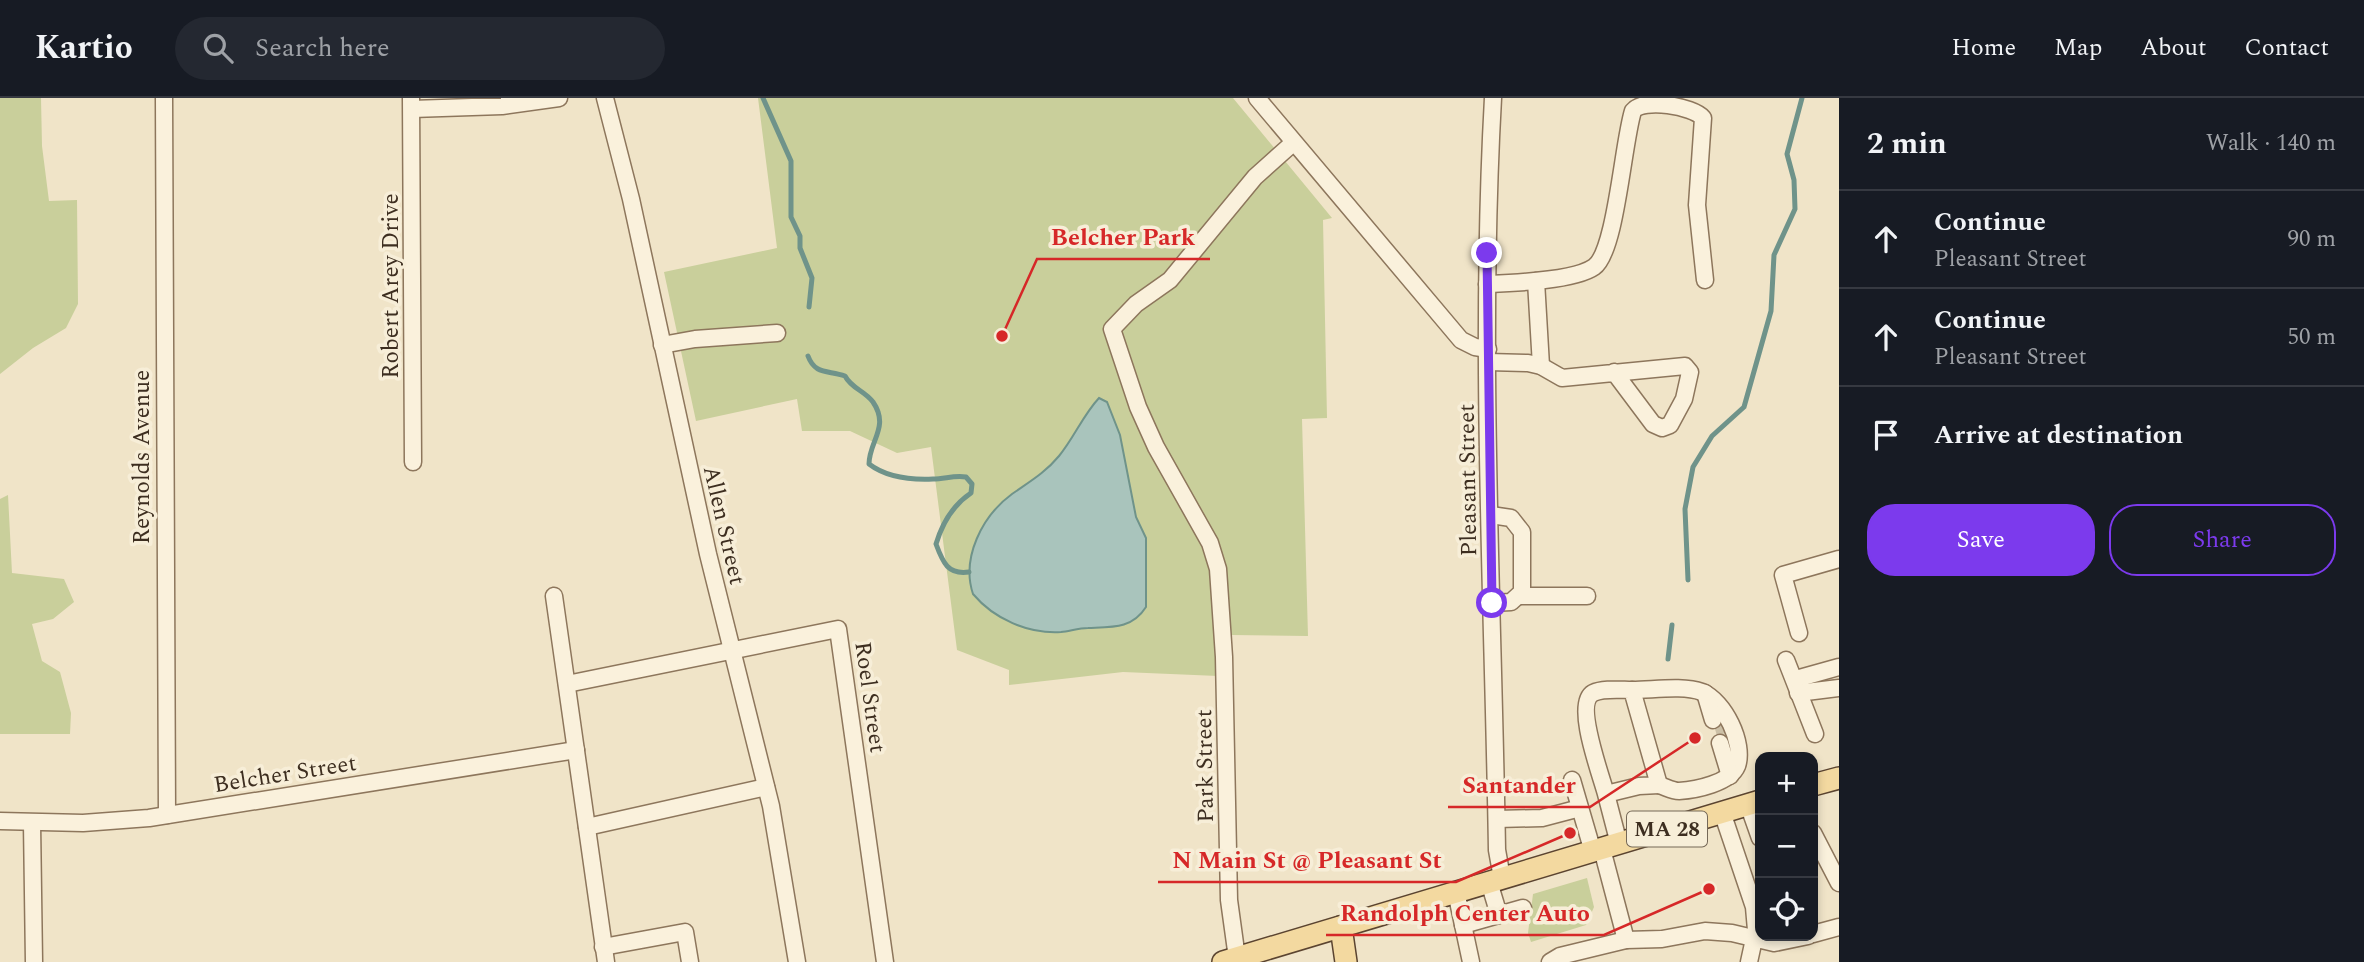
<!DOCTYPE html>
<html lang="en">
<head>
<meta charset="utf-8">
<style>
	body { margin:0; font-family:Spectral,serif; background:#242831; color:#f1f3f6 }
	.controls { position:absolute; right:21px; bottom:21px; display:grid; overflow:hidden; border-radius:14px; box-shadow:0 4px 10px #0003 }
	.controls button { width:63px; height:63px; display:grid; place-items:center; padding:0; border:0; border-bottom:2px solid #363941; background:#171b24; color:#f1f3f6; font:35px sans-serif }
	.stop { position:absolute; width:21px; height:21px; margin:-16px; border:5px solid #7c3aed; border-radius:50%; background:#fff }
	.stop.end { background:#7c3aed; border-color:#fff; box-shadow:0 2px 7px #0008 }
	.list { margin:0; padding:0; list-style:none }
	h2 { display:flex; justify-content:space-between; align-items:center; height:91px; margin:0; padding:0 28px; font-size:30px }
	h2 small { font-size:23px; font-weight:400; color:#9ea1a6 }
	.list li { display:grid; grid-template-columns:46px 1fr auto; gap:21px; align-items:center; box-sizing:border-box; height:98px; padding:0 28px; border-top:2px solid #363941 }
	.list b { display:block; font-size:26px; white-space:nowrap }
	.list p { margin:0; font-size:23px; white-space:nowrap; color:#9ea1a6 }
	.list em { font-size:23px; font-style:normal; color:#9ea1a6 }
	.actions { display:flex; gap:14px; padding:21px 28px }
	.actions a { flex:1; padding:16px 0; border:2px solid #7c3aed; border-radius:28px; text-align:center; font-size:24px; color:#7c3aed }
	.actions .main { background:#7c3aed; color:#fff }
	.icon { flex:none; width:38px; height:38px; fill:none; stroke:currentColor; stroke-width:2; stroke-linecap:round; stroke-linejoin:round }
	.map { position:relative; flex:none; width:1839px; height:864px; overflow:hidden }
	header { display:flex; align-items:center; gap:42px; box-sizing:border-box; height:98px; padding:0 35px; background:#171b24; border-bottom:2px solid #363941 }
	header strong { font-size:33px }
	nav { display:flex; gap:38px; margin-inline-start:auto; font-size:24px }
	.search { width:490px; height:63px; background:#242831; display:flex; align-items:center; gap:18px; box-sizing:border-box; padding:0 24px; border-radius:38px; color:#9ea1a6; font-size:26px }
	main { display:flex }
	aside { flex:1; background:#171b24 }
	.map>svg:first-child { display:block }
	.green { fill:#c9cf9b }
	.water { fill:#a9c4bc; stroke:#6f938a; stroke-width:2 }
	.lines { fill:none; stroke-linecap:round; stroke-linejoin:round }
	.stream { stroke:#6f938a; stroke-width:5 }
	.minor-tunnel { stroke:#ccc0a6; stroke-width:16; stroke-dasharray:16 8; stroke-linecap:butt }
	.minor-casing { stroke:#8d765c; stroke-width:19 }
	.major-casing { stroke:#5b4430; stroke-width:24 }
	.minor { stroke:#faf1dc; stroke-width:16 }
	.major { stroke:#f3d9a0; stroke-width:21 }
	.route { stroke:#7c3aed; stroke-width:9 }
	.labels { text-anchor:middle; stroke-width:7; stroke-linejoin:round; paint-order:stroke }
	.shield { fill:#f7eed8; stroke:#756857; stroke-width:2 }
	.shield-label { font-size:21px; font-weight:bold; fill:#3d2e20 }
	.street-label { font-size:23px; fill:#3d2e20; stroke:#f7eed8 }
	.leader { fill:none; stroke:#d62828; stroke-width:2.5 }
	.callout-dot { fill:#d62828; stroke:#f7eed8; stroke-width:2.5 }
	.callout-label { font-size:24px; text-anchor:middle; font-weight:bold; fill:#d62828; stroke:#f7eed8; stroke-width:7; stroke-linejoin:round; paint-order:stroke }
</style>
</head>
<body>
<header>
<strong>Kartio</strong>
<div class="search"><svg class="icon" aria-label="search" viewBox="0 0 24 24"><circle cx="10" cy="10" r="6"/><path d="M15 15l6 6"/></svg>Search here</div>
<nav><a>Home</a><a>Map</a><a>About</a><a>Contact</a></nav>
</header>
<main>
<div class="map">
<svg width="1839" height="864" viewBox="0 0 1839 864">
	<rect width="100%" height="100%" fill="#f0e4c8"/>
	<g class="green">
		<polygon points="0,0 41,0 42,48 49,103 77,102 78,206 66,230 33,250 0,276"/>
		<polygon points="758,0 1233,0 1332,120 1323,122 1327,320 1302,321 1308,538 1232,537 1232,560 1218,559 1218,578 1123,574 1009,587 1009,572 957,552 931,349 897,355 850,333 802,333 797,301 696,323 664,174 777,150"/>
		<polygon points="8,397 12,475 64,481 74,504 53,521 32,526 42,563 60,574 71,615 70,636 0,636 0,401"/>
		<polygon points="1587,780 1594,809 1586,827 1531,844 1528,835 1533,796"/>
	</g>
	<path class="water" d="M1099,300L1107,304L1120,337L1136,419L1146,440V509C1132,531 1112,529 1088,530C1079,530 1070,533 1061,534C1028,536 994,521 973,496C961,460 982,418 1012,396C1029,384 1045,375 1059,358C1074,340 1083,317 1099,300Z"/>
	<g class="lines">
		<g class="stream">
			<polyline points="763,0 791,63 791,119 800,138 800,150 812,180 809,209"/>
			<path d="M808,258C815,277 828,272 845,278C852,291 864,292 873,304C890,329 869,343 869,366C886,379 911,382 933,381C945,381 954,377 966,379L972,386L971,395C953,407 942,426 936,446C943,465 948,477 969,474"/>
			<polyline points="1688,482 1685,411 1693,369 1712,338 1744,309 1771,213 1774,157 1795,111 1794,82 1787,56 1802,0"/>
			<polyline points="1668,561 1672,527"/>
		</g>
		<polyline class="minor-tunnel" points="1720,620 1727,643"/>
		<g class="minor-casing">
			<g id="minor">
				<polyline points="164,0 167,717"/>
				<polyline points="411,0 413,364"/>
				<polyline points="605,0 631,101 708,456 771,708 797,864"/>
				<polyline points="1257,0 1461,242 1475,249 1488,251"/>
				<path d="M1493,0C1479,250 1493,502 1497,752L1502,780"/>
				<polyline points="412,11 502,8 559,0"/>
				<polyline points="1536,183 1541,268"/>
				<path d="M1487,186C1512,185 1574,183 1594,169C1616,154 1623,44 1633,13C1643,0 1693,8 1703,20L1697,107L1705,182"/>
				<polyline points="662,247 695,241 777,235"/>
				<polyline points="1488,264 1528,265 1541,268 1562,280 1685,268 1690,274 1684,301 1670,327 1662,330 1653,326 1614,274"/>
				<polyline points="1491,417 1511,420 1522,434 1522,494 1511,504 1492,505"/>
				<polyline points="554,498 606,864"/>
				<polyline points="1519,498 1587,498"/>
				<polyline points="1799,535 1783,477 1839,461"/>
				<polyline points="1786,562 1815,636"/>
				<polyline points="1796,581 1839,569"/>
				<polyline points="567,586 838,531 885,864"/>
				<path d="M1632,592C1653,592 1683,587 1702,594C1724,603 1745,645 1737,668C1730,685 1696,692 1679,693C1672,693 1666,689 1659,687"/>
				<polyline points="1705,595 1713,622"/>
				<polyline points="1798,595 1839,590"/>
				<polyline points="1720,645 1730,678"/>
				<polyline points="1572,682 1593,754"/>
				<path d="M1606,696C1601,677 1574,606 1593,595C1603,590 1621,592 1632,592L1659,687L1639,688L1606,696L1619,746"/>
				<polyline points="1748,706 1760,740"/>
				<polyline points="1722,714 1754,809 1756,832 1749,864"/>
				<polyline points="1497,721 1542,720 1580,710"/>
				<polyline points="0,723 83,725 149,720 576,652"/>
				<polyline points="32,725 34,864"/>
				<polyline points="587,729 766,689"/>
				<polyline points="1813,735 1839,785"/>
				<polyline points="1602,751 1626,842"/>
				<polyline points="1489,784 1499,817"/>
				<polyline points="1456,794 1471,864"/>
				<polyline points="1463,827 1523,810"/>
				<polyline points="1813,836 1839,829"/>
				<polyline points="603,849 685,834 690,864"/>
				<polyline points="1237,860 1229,802 1224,559 1218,471 1210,445 1156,349 1138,309 1112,231 1136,206 1170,182 1255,79 1293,45"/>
				<polyline points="1550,864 1560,858 1626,842 1662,841 1705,833 1732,835 1774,845 1808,838"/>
			</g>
		</g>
		<g class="major-casing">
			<g id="major">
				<polyline points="1813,687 1839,680"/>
				<polyline points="1341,829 1346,864"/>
				<polyline points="1223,864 1760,703"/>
			</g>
		</g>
		<use href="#minor" class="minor"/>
		<use href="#major" class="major"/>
	</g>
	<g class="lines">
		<polyline class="route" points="1487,155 1492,505"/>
	</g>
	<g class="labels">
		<rect class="shield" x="1627" y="713.5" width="80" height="35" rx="5"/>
		<g class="shield-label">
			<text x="1667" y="738">MA 28</text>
		</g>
		<g class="street-label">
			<text transform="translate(390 188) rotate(-90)" y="8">Robert Arey Drive</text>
			<text transform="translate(141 359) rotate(-90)" y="8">Reynolds Avenue</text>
			<text transform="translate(1467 382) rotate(-91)" y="8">Pleasant Street</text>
			<text transform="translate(725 427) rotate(77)" y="8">Allen Street</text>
			<text transform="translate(871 599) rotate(82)" y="8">Roel Street</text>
			<text transform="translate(1204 668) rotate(-91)" y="8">Park Street</text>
			<text transform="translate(285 675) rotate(-9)" y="8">Belcher Street</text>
		</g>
	</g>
	<path class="leader" d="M1002 238L1037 161H1210M1695 640L1590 709H1448M1570 735L1456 784H1158M1709 791L1604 837H1326"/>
	<g class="callout-dot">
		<circle cx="1002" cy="238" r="7"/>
		<circle cx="1695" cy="640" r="7"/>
		<circle cx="1570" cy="735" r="7"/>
		<circle cx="1709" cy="791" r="7"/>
	</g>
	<g class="callout-label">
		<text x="1123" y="147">Belcher Park</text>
		<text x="1519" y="695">Santander</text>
		<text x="1307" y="770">N Main St @ Pleasant St</text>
		<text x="1465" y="823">Randolph Center Auto</text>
	</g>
</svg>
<div class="controls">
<button>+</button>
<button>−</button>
<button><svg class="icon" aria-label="locate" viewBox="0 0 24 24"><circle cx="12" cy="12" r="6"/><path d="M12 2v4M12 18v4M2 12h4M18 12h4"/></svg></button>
</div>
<div class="stop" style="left:1492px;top:505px"></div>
<div class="stop end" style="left:1487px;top:155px"></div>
</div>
<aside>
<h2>2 min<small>Walk · 140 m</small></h2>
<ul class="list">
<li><svg class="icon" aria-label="ahead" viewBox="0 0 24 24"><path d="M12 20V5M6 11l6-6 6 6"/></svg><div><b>Continue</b><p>Pleasant Street</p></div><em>90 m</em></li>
<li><svg class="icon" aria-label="ahead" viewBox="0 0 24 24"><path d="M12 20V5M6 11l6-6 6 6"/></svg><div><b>Continue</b><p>Pleasant Street</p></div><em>50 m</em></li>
<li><svg class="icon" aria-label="arrive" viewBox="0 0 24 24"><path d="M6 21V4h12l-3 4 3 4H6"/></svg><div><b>Arrive at destination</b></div></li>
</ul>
<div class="actions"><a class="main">Save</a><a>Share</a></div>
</aside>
</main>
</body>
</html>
